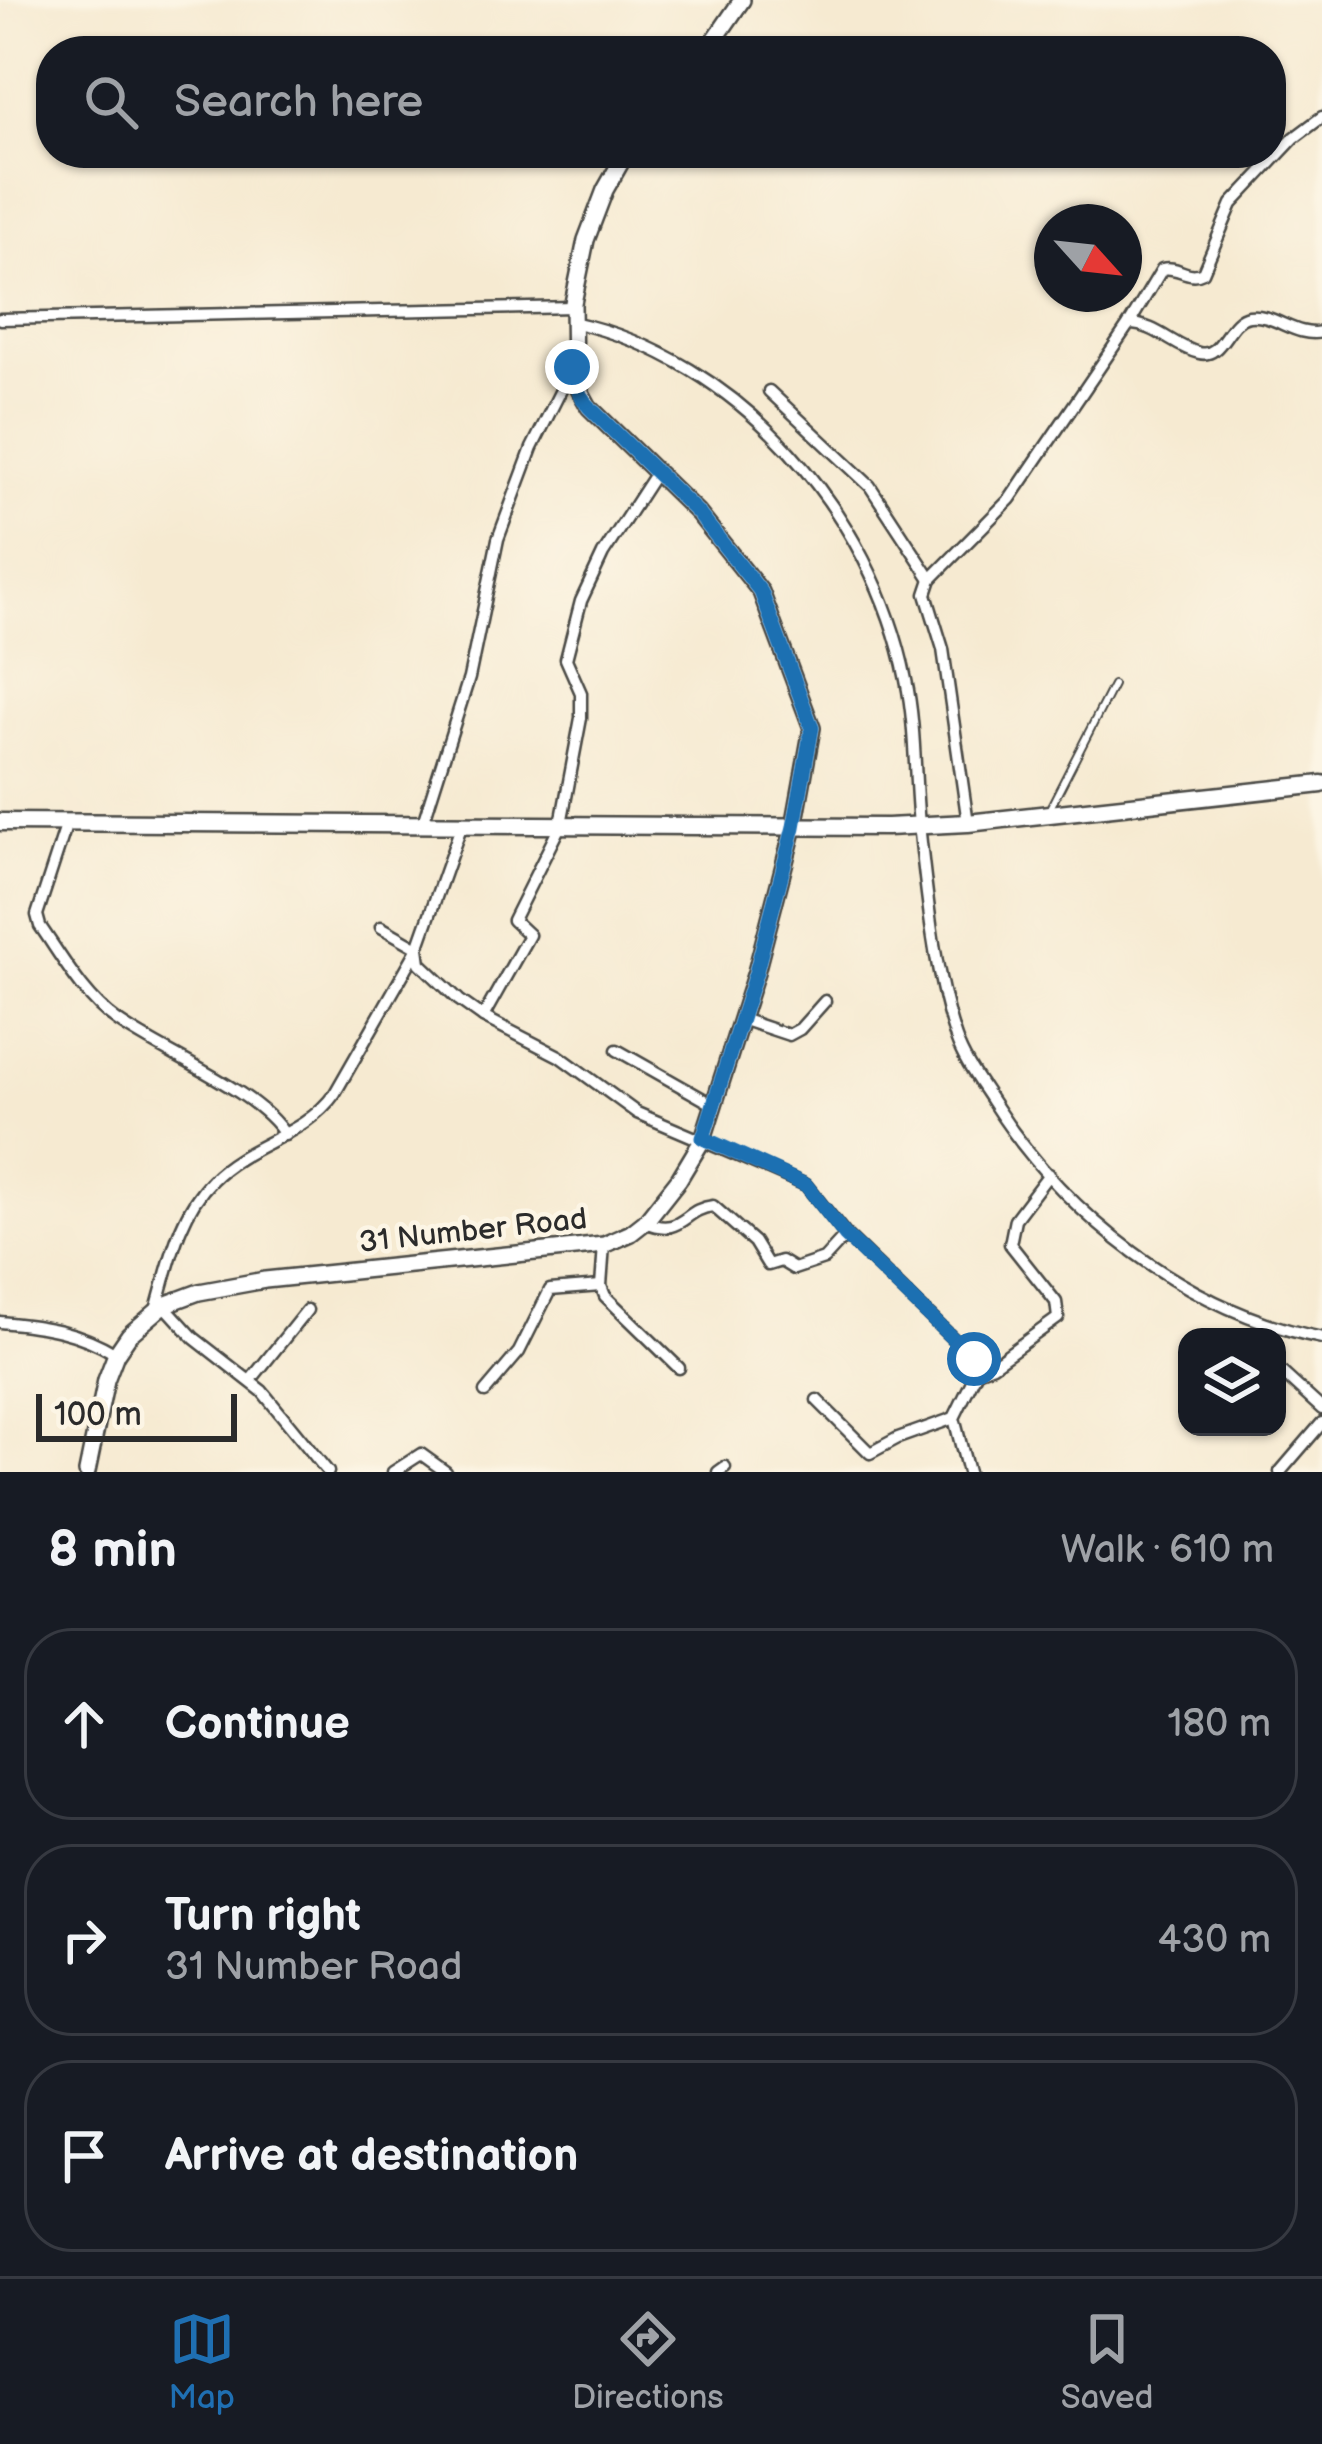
<!DOCTYPE html>
<html lang="en">
<head>
<meta charset="utf-8">
<style>
	body { margin:0; font-family:"Balsamiq Sans",sans-serif; background:#20242c; color:#f1f3f6 }
	.controls { position:absolute; right:36px; bottom:36px; display:grid; overflow:hidden; border-radius:24px; box-shadow:0 3px 9px #0004 }
	.controls button { width:108px; height:108px; display:grid; place-items:center; padding:0; border:0; border-bottom:3px solid #363941; background:#171b24; color:#f1f3f6; font:60px sans-serif }
	.compass { position:absolute; left:1034px; top:204px; width:108px; height:108px; border-radius:50%; background:#171b24; box-shadow:0 3px 9px #0004; rotate:117deg }
	.scale { position:absolute; left:36px; bottom:30px; width:201px; box-sizing:border-box; padding-left:12px; border:6px solid #2b2b2b; border-top:0; font-size:33px; line-height:42px; white-space:nowrap; color:#2b2b2b; -webkit-text-stroke:9px #fcf5e5; paint-order:stroke }
	.stop { position:absolute; width:36px; height:36px; margin:-27px; border:9px solid #1f6fb2; border-radius:50%; background:#fff }
	.stop.end { background:#1f6fb2; border-color:#fff; box-shadow:0 3px 12px #0008 }
	.list { margin:0; padding:0; list-style:none }
	h2 { display:flex; justify-content:space-between; align-items:center; height:156px; margin:0; padding:0 48px; font-size:51px }
	h2 small { font-size:39px; font-weight:400; color:#9ea1a6 }
	.list li { display:grid; grid-template-columns:78px 1fr auto; gap:36px; align-items:center; box-sizing:border-box; height:192px; margin:0 24px 24px; padding:0 24px; border:3px solid #363941; border-radius:48px }
	.list b { display:block; font-size:45px; white-space:nowrap }
	.list p { margin:0; font-size:39px; white-space:nowrap; color:#9ea1a6 }
	.list em { font-size:39px; font-style:normal; color:#9ea1a6 }
	.icon { flex:none; width:66px; height:66px; fill:none; stroke:currentColor; stroke-width:2; stroke-linecap:round; stroke-linejoin:round }
	.map { position:relative; flex:none; width:1322px; height:1472px; overflow:hidden }
	.search { position:absolute; background:#171b24; box-shadow:0 3px 9px #0004; left:36px; right:36px; top:36px; height:132px; display:flex; align-items:center; gap:30px; box-sizing:border-box; padding:0 42px; border-radius:48px; color:#9ea1a6; font-size:45px }
	.sheet { height:804px; background:#171b24 }
	nav { display:flex; justify-content:space-around; align-items:center; box-sizing:border-box; height:168px; border-top:3px solid #363941; background:#171b24; font-size:33px; color:#9ea1a6 }
	nav a { display:grid; justify-items:center; gap:6px }
	nav .on { color:#1f6fb2 }
	.map>svg:first-child { display:block }
	.lines { fill:none; stroke-linecap:round; stroke-linejoin:round }
	.lane-casing { stroke:#494844; stroke-width:10 }
	.street-casing { stroke:#494844; stroke-width:15 }
	.secondary-casing { stroke:#494844; stroke-width:20 }
	.primary-casing { stroke:#494844; stroke-width:21 }
	.lane { stroke:#fff; stroke-width:6 }
	.street { stroke:#fff; stroke-width:10 }
	.secondary { stroke:#fff; stroke-width:15 }
	.primary { stroke:#fff; stroke-width:16 }
	.route { stroke:#1f6fb2; stroke-width:15 }
	.labels { text-anchor:middle; stroke-width:9; stroke-linejoin:round; paint-order:stroke }
	.street-label { font-size:30px; fill:#2b2b2b; stroke:#fcf5e5 }
</style>
</head>
<body>
<div class="map">
<svg width="1322" height="1472" viewBox="0 0 1322 1472">
	<rect width="100%" height="100%" fill="#fcf5e5"/>
	<filter id="ink" filterUnits="userSpaceOnUse"><feTurbulence type="fractalNoise" baseFrequency=".00833" numOctaves="2"/><feDisplacementMap in="SourceGraphic" scale="24" xChannelSelector="R" yChannelSelector="G"/><feConvolveMatrix kernelMatrix="1 2 1 2 8 2 1 2 1" color-interpolation-filters="sRGB"/></filter>
	<filter id="wash" filterUnits="userSpaceOnUse"><feTurbulence type="fractalNoise" baseFrequency=".004" numOctaves="4" result="noise"/><feDisplacementMap in="SourceGraphic" scale="48" xChannelSelector="R" yChannelSelector="G"/><feGaussianBlur stdDeviation="2.7" result="paint"/><feColorMatrix in="noise" values="0 0 0 0 0 0 0 0 0 0 0 0 0 0 0 0 0 1.4 0 .05"/><feComposite in="paint" operator="in"/></filter>
	<g filter="url(#wash)">
		<rect width="100%" height="100%" fill="#f6ead1"/>
	</g>
	<g filter="url(#ink)">
		<g class="lines">
			<g class="lane-casing">
				<polyline id="lane" points="1048,812 1113,685"/>
			</g>
			<g class="street-casing">
				<g id="street">
					<polyline points="0,319 573,307"/>
					<path d="M572,322C740,358 873,514 906,680C916,727 914,776 919,824C926,889 935,978 956,1038C964,1061 979,1081 992,1101C1065,1216 1187,1311 1322,1338"/>
					<path d="M1129,324L1162,269C1178,265 1188,280 1203,272L1232,204L1294,138L1322,117"/>
					<polyline points="769,391 870,486 931,579"/>
					<path d="M67,823L37,915L40,926C63,959 84,997 116,1020C161,1053 258,1090 285,1135"/>
					<polyline points="423,823 469,678 498,539 532,448 571,370"/>
					<path d="M968,823L943,649L926,594L931,579L1010,499L1129,324C1156,324 1174,347 1199,353C1223,359 1227,319 1249,316C1275,313 1295,338 1322,332"/>
					<polyline points="381,927 418,948 420,963 459,1000 483,1017 559,1056 637,1113 806,1185 846,1235 974,1359 977,1371 954,1418 968,1472"/>
					<polyline points="483,1017 529,935 513,920 561,824 581,718 581,693 566,659 581,601 603,554 655,474"/>
					<polyline points="741,1019 789,1035 800,1029 825,1001"/>
					<polyline points="617,1050 714,1105"/>
					<path d="M645,1222C682,1238 683,1209 713,1206L754,1242L768,1265L781,1261L794,1269L824,1259L846,1235"/>
					<polyline points="604,1245 601,1286 605,1296 679,1368"/>
					<polyline points="164,1305 194,1338 262,1391 328,1472"/>
					<path d="M156,1310C169,1266 178,1214 212,1180C248,1143 304,1137 335,1093L418,948L462,824"/>
					<path d="M0,1322C44,1326 78,1331 116,1354"/>
					<polyline points="1277,1368 1322,1409"/>
					<polyline points="977,1371 993,1365 1058,1318 1056,1302 1010,1244 1015,1219 1049,1174"/>
					<polyline points="250,1381 307,1310"/>
					<polyline points="485,1392 519,1352 550,1290 601,1286"/>
					<polyline points="817,1400 870,1453 898,1438 954,1418"/>
					<polyline points="393,1472 421,1454 446,1472"/>
					<polyline points="718,1472 725,1467"/>
					<polyline points="1280,1472 1322,1423"/>
				</g>
			</g>
			<g class="secondary-casing">
				<g id="secondary">
					<polyline points="707,51 742,0"/>
					<polyline points="87,1472 106,1380 116,1354 129,1335 164,1305 199,1292 265,1280 604,1245 631,1233 645,1222 679,1179 703,1139 756,972 794,827 812,728 761,592 698,513 589,407 574,380 573,303 586,240 605,190 626,153"/>
				</g>
			</g>
			<g class="primary-casing">
				<polyline id="primary" points="0,822 887,827 968,823 1322,784"/>
			</g>
			<use href="#lane" class="lane"/>
			<use href="#street" class="street"/>
			<use href="#secondary" class="secondary"/>
			<use href="#primary" class="primary"/>
		</g>
	</g>
	<g class="lines" filter="url(#ink)">
		<polyline class="route" points="572,367 580,395 589,407 698,513 761,592 812,728 794,827 756,972 703,1138 806,1185 845,1235 974,1359"/>
	</g>
	<g class="labels">
		<g class="street-label">
			<text transform="translate(473 1230) rotate(-6)" y="10">31 Number Road</text>
		</g>
	</g>
</svg>
<div class="controls">
<button><svg class="icon" aria-label="layers" viewBox="0 0 24 24"><path d="M12 4l9 5-9 5-9-5zM3 14l9 5 9-5"/></svg></button>
</div>
<svg class="compass" viewBox="-18 -18 36 36"><path d="M0-13l5 13h-10z" fill="#e53935"/><path d="M0 13l5-13h-10z" fill="#9ea1a6"/></svg>
<div class="scale">100 m</div>
<div class="stop" style="left:974px;top:1359px"></div>
<div class="stop end" style="left:572px;top:367px"></div>
<div class="search"><svg class="icon" aria-label="search" viewBox="0 0 24 24"><circle cx="10" cy="10" r="6"/><path d="M15 15l6 6"/></svg>Search here</div>
</div>
<section class="sheet">
<h2>8 min<small>Walk · 610 m</small></h2>
<ul class="list">
<li><svg class="icon" aria-label="ahead" viewBox="0 0 24 24"><path d="M12 20V5M6 11l6-6 6 6"/></svg><div><b>Continue</b></div><em>180 m</em></li>
<li><svg class="icon" aria-label="right" viewBox="0 0 24 24"><path d="M7 20v-9h11M14 6l5 5-5 5"/></svg><div><b>Turn right</b><p>31 Number Road</p></div><em>430 m</em></li>
<li><svg class="icon" aria-label="arrive" viewBox="0 0 24 24"><path d="M6 21V4h12l-3 4 3 4H6"/></svg><div><b>Arrive at destination</b></div></li>
</ul>
</section>
<nav>
<a class="on"><svg class="icon" aria-label="map" viewBox="0 0 24 24"><path d="M3 6l6-2 6 2 6-2v14l-6 2-6-2-6 2zM9 4v14M15 6v14"/></svg>Map</a>
<a><svg class="icon" aria-label="directions" viewBox="0 0 24 24"><path d="M12 3l9 9-9 9-9-9zM9 14v-3h6M13 9l2 2-2 2"/></svg>Directions</a>
<a><svg class="icon" aria-label="saved" viewBox="0 0 24 24"><path d="M7 4h10v16l-5-4-5 4z"/></svg>Saved</a>
</nav>
</body>
</html>
